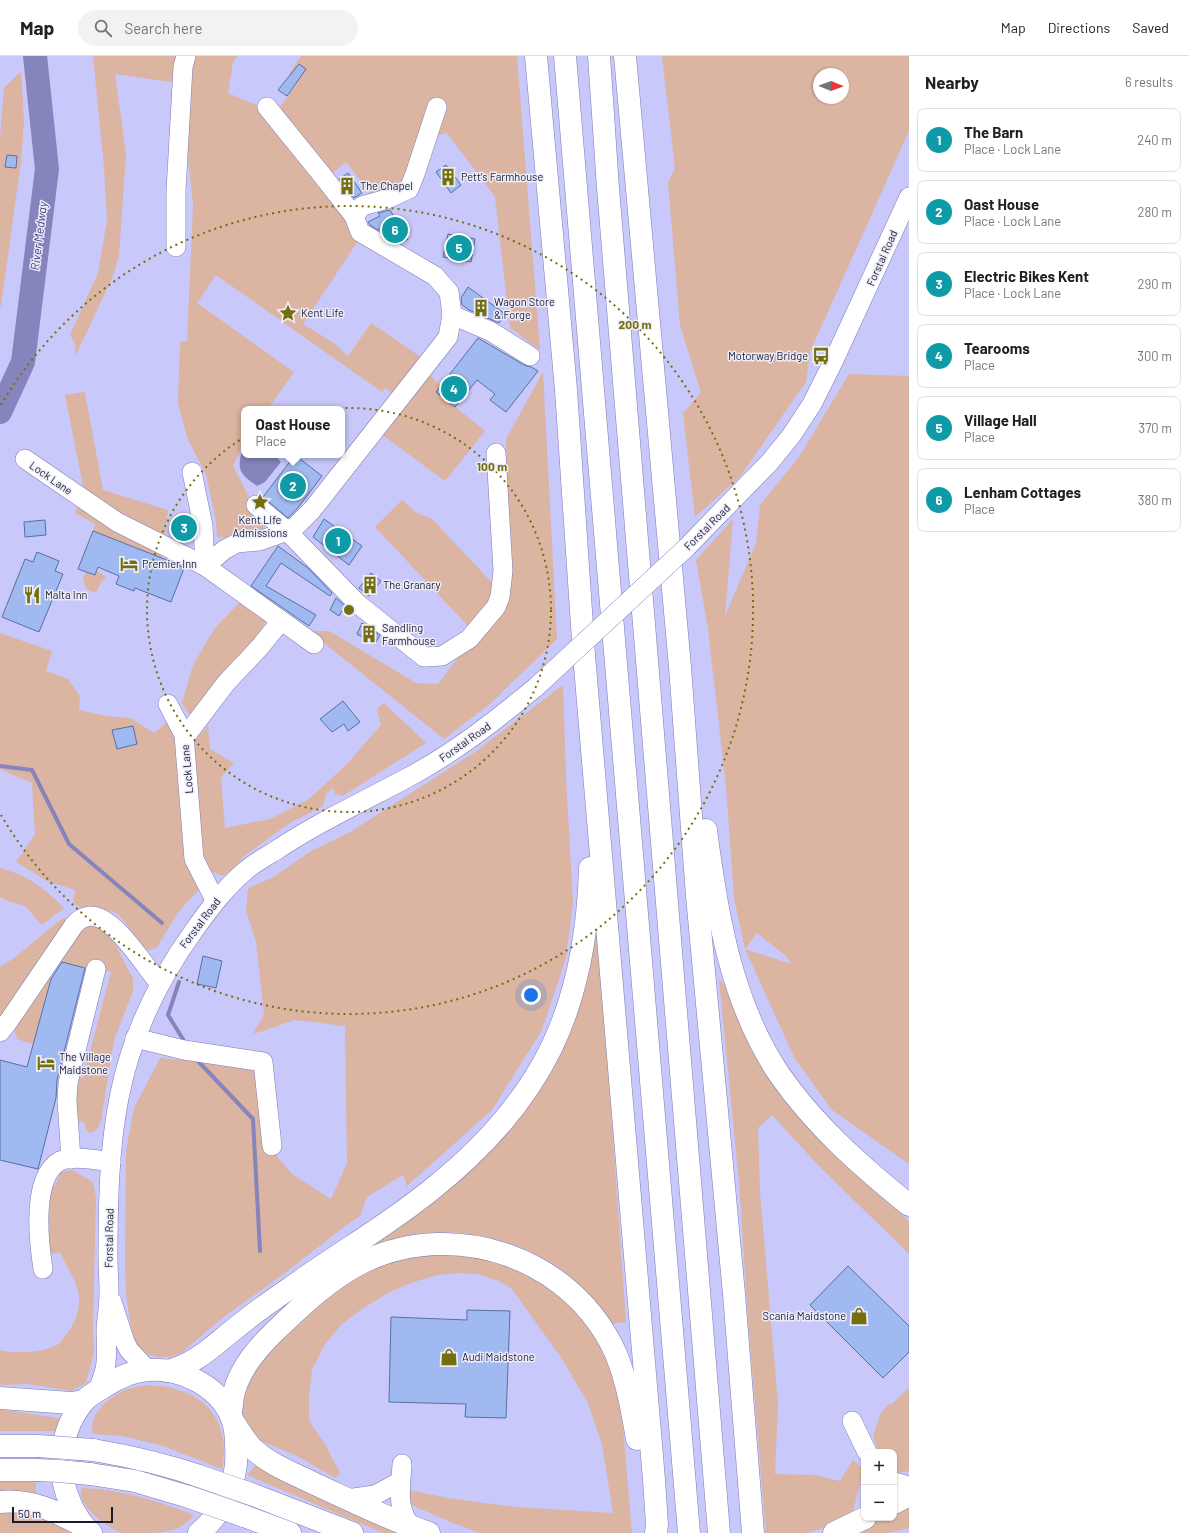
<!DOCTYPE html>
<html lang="en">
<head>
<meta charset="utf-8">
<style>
	body { margin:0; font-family:Barlow,sans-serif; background:#f2f2f2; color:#202124 }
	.controls { position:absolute; right:12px; bottom:12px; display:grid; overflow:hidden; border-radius:8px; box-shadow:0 1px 3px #0004 }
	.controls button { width:36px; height:36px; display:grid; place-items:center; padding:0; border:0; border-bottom:1px solid #e0e0e0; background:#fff; color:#202124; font:20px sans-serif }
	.compass { position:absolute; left:813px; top:12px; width:36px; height:36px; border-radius:50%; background:#fff; box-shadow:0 1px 3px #0004; rotate:91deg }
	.scale { position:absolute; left:12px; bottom:10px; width:101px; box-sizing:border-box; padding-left:4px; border:2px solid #1b1930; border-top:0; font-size:11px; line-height:14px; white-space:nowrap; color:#1b1930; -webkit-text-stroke:3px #ededfa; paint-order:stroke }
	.you { position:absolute; left:531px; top:939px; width:14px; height:14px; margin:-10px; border:3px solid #fff; border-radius:50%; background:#1a73e8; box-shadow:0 0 0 6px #1a73e833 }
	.badge { display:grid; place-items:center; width:26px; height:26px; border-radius:50%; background:#756e0d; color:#fff; font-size:13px; font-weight:700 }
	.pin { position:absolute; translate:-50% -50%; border:2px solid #fff; box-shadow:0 1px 4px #0006 }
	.popup { position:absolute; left:241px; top:350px; width:104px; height:52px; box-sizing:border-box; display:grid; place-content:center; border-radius:8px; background:#fff; filter:drop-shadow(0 1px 3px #0005); font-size:13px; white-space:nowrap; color:#757577 }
	.popup b { font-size:15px; color:#202124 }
	.popup::after { content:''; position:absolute; left:50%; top:100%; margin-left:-8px; border:8px solid transparent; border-top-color:#fff }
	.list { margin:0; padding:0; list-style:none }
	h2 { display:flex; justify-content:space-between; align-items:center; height:52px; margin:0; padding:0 16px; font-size:17px }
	h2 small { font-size:13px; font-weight:400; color:#757577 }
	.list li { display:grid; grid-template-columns:26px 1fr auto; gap:12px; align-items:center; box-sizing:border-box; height:64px; margin:0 8px 8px; padding:0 8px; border:1px solid #e0e0e0; border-radius:8px }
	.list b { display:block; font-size:15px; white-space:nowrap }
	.list p { margin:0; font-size:13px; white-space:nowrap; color:#757577 }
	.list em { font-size:13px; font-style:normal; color:#757577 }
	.icon { flex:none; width:22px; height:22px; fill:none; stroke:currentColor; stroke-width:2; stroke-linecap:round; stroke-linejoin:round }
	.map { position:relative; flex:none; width:909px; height:1477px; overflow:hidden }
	header { display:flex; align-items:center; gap:24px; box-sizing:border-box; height:56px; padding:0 20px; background:#fff; border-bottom:1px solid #e0e0e0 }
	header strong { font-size:19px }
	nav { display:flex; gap:22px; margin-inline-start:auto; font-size:14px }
	.search { width:280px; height:36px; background:#f2f2f2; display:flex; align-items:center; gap:10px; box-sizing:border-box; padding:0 14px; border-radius:22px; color:#757577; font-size:15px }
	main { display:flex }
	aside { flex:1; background:#fff }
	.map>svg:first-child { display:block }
	.green { fill:#dcb4a2; fill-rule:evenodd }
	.water { fill:#8684bd }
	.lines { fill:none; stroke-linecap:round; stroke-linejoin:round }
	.stream { stroke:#8684bd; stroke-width:4 }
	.river { stroke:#8684bd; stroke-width:24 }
	.building { fill:#a0baf1; stroke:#576fa3 }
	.minor-casing { stroke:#7d7bb5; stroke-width:20 }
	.highway-casing { stroke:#7d7bb5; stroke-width:23 }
	.minor { stroke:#fff; stroke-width:19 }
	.highway { stroke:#fff; stroke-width:22 }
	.minor-bridge-casing { stroke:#7d7bb5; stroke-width:20; stroke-linecap:butt }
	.highway-bridge-casing { stroke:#7d7bb5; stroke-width:23; stroke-linecap:butt }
	.minor-bridge { stroke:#fff; stroke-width:19 }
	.highway-bridge { stroke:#fff; stroke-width:22 }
	.ring { fill:none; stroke:#756e0d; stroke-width:2; stroke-dasharray:2 4 }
	.labels { text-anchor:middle; stroke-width:3; stroke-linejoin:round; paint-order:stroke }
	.poi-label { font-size:11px; fill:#1b1930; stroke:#ededfa; text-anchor:start }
	.street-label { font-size:11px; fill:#1b1930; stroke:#ededfa }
	.water-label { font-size:12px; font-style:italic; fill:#423a81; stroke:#ededfa }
	.centre { fill:#756e0d; stroke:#ededfa; stroke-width:2 }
	.ring-label { font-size:12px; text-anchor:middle; font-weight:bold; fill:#756e0d; stroke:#ededfa; stroke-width:3; stroke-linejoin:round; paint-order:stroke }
</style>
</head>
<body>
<header>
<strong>Map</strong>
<div class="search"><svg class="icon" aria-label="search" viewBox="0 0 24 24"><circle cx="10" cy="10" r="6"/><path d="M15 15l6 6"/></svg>Search here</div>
<nav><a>Map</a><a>Directions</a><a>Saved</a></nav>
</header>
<main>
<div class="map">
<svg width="909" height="1477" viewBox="0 0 909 1477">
	<rect width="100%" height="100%" fill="#c8c8fa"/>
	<g class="green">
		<polygon points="93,0 183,0 179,27 115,18 126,98 119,199 113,220 76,299 75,287 70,279 98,217 107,164 104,111"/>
		<polygon points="194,0 238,0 233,6 228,37 265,53 360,182 303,268 334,287 348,300 371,267 421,301 395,339 385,332 382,336 216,219 197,247 294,316 268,353 244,353 244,387 233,410 257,456 266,477 249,484 217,481 216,465 206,418 188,384 178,347 180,286 187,285 193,149 184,62"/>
		<polygon points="301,0 517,0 540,294 510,272 495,141 447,77 431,81 403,128 373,141 346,106 329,120 277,55 298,26 289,18"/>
		<path d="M662,0H909V75L810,296L806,326L739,422L695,461L683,357L701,337L680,269L668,126L675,113ZM819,18H843V42H819Z"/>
		<polygon points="21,15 24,65 21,105 1,250 0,250 0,82 4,32"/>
		<polygon points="423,312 441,330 437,336 485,375 445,425 377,375"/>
		<polygon points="543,316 557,583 490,648 444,683 309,575 329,575 416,627 438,628 474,581 510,519 506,383"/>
		<path d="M849,318L909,320V1108L832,1054L795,1003L745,893L734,842L726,730L708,573L696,504L733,463L725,560L756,487L760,449L799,401ZM757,877L786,900L791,908L745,893Z"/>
		<polygon points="85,336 103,434 168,454 162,502 93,475 95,468 75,457 84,435 65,339"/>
		<polygon points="402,444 417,457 432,463 498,533 470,572 375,471"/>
		<polygon points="96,515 106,520 104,525 102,524 97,535 93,536 86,533 83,522 86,516 95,519"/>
		<polygon points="244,542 267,561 261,575 195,657 189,658 182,647 193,609 215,572"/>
		<path d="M0,577L52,595L46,615L68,623L80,640L79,654L106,660L130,662L154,677L169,665L180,691L203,829L179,855L157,891L149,894L143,893C136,883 126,865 117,858C103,849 82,858 73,846L75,834L47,825L16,806L35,778L32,727L0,713ZM133,670L137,688L117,692L113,674Z"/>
		<polygon points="563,629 566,722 573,846 566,902 542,974 492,1054 407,1130 403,1119 367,1141 360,1160 344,1171 285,1217 225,1260 181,1297 169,1301 158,1301 147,1298 137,1291 132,1279 126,1237 125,1208 126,1095 134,1052 160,1002 228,1007 260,1014 268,1090 293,1119 331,1143 347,1107 345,970 295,964 253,978 264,958 256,886 246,855 248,832 272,822 311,795 352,775 475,696"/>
		<polygon points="384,647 426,687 343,740 335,738 333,732 326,738 323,750 290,767 244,800 230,816 222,820 210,815 205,806 191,689 208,669 210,693 234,707 221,721 225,772 270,763 309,743 347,708 381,669 377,653"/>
		<path d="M0,812C29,820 43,831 64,852L42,869L25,850L5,844L0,841Z"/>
		<path d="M597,855L626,1266L610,1268C599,1253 588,1237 574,1224C530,1186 466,1169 409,1179C391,1182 370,1192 352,1198L423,1152L570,971L583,938Z"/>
		<polygon points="64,861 67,871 0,961 0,911 14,902"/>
		<polygon points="93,869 110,878 133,923 133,935 114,984 101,1065 97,1073 90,1077 86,1074 84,1066 77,1066 77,1021 83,1022 111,916 92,911 89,913 61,906 83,872"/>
		<polygon points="56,904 33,988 17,983 14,973"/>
		<polygon points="719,923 727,931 786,1044 909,1166 909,1198 817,1108 772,1059 758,1072 760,1135 778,1348 775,1418 814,1419 840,1425 853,1404 864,1414 853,1455 829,1470 808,1477 766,1477 749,1277 739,1126"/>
		<path d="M72,1114L93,1126L96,1142L93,1271L94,1296L86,1327L71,1335L28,1328L0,1329V1294C15,1298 43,1297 57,1289C60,1288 63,1283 65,1280C74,1269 80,1256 79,1241C77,1224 66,1211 60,1196L48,1199L43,1171L51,1129L55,1130L61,1116Z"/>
		<polygon points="422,1195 491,1200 555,1231 596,1279 620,1336 632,1477 480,1477 453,1467 407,1447 404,1433 448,1442 515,1451 613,1457 602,1388 587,1345 560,1300 512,1233 499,1225 477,1218 456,1217 438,1219 413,1226 390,1236 363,1252 341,1269 325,1288 312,1314 309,1338 309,1364 326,1390 340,1417 335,1422 297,1400 259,1384 248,1372 241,1356 241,1341 261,1299 353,1220"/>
		<path d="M149,1329C188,1330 222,1349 224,1392C224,1399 223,1406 222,1413L163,1390L122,1380L93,1378C87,1359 109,1341 125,1334C133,1331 141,1330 149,1329Z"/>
		<polygon points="909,1332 909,1415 897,1417 894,1415 894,1396 878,1396 873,1379 881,1357 890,1347 892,1348"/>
		<polygon points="0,1353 63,1363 59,1375 0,1375"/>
		<polygon points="258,1407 416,1477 383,1477 247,1419"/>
		<polygon points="0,1426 36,1426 36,1437 0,1438"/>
		<path d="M82,1432C124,1434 155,1444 194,1459C180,1477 161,1477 141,1477C135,1477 128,1477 122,1477C109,1473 74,1448 82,1432Z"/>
		<polygon points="909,1449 909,1472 888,1477 859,1477 858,1470 882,1462 894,1462 894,1457"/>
		<polygon points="0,1455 24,1455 51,1463 74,1477 0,1477"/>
	</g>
	<path class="water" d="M243,389H244V399H275L281,406L265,426L257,430C236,415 238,413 243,389Z"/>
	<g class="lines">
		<g class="stream">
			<polyline points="0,710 32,714 69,788 162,867"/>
			<polyline points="179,926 168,959 186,988"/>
			<polyline points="196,1003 253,1063 260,1195"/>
		</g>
		<polyline class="river" points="0,356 23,306 47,113 35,0"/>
	</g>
	<g class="building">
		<polygon points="299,8 306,13 287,40 278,34"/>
		<polygon points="7,99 17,100 16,112 5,111"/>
		<polygon points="446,109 461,129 451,137 436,116"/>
		<polygon points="348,117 362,137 354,142 339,123"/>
		<polygon points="390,154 408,183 401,187 395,183 386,169 378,174 370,169 368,166 380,160 378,157"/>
		<polygon points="448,178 475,183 471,206 443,201"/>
		<polygon points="468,231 505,258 499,267 469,254 462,249 461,242"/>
		<polygon points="478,282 524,309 531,311 538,315 506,356 490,344 495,338 477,324 455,351 436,336"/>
		<polygon points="295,399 322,420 297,453 288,462 263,441"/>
		<polygon points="177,461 191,465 193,481 191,482 172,477 170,468"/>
		<polygon points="324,463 362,490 349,509 313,481"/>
		<polygon points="45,464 46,479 25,481 24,466"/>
		<polygon points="93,475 172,506 184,512 171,546 135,532 134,535 116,528 119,520 98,511 95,519 78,513"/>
		<polygon points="278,490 308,512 332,537 330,540 281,507 266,530 316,559 309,570 251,530"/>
		<polygon points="37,496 59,505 55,515 63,518 39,576 2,561 25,503 33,506"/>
		<polygon points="371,517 381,525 369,540 359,532"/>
		<polygon points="336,542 345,550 339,560 330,554"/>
		<polygon points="362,567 380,579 375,588 357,578"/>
		<polygon points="343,645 360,666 348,675 344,668 332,676 320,663"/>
		<polygon points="133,670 137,688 117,693 112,674"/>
		<polygon points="203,900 222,905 216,932 197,928"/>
		<polygon points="62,906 85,912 57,1024 56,1042 38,1113 0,1104 0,1004 27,1011 51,923"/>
		<polygon points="848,1210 909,1270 909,1296 883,1322 810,1249"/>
		<polygon points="467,1254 510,1255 506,1362 465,1361 466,1348 389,1346 391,1261 467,1264"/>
	</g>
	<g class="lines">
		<g class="minor-casing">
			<g id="minor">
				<polyline points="267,51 322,119 354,160"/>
				<polyline points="176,191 176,135 183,11 186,0"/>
				<polyline points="452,259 490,275 530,300"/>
				<polyline points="25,403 117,466 205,510 314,588"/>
				<polyline points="192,416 203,470 205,510"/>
				<polyline points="256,449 287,475 296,470 312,454 448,281 452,259 449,236 435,220 360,176 354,160 362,150 387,143 409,133 415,118 437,51"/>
				<polyline points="721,456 769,407 791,380 812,348 834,304 909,141"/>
				<polyline points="205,510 224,494 237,487 259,485 287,475 358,548 424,601 442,600 469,583 496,551 500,541 503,515 496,397"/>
				<polyline points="168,648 184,679 194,803 215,844"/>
				<polyline points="184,679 188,677 226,627 259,592 281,565"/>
				<path d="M0,976L8,966L74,869C78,864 83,861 90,860C114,859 145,911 160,928"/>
				<polyline points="135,982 184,994 263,1006 272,1090"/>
				<polyline points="71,1103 67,1045 68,1027 96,913"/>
				<path d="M43,1213C39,1187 31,1121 60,1105C72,1099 98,1104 111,1106"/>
				<polyline points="112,1246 125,1286 129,1294 148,1314"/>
				<path d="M98,1335C100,1328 103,1321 105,1313C108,1300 106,1286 106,1273C107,1261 109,1249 109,1236C109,1224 108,1212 108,1200C108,1148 109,1093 119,1042C131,980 158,924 195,873C210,852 225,832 245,815C254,807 265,801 275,795C317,767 362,746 407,722C454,697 495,665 536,631"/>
				<polyline points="852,1365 867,1396"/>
				<path d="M402,1408C401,1430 395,1454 413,1472"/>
				<polyline points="894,1426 909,1430"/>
				<polyline points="347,1443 375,1439 399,1426"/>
			</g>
		</g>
		<g class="highway-casing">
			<g id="highway">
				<polyline points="536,0 566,334 584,599 654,1424 657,1468 656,1477"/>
				<polyline points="565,0 689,1477"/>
				<polyline points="599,0 608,132 719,1477"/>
				<polyline points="625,0 680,611 697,840 734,1238 753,1477"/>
				<path d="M706,774C717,859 731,946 779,1018C814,1069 862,1111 909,1149"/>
				<path d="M167,1315C195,1309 215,1288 237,1271C255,1256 274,1243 293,1230C339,1197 388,1169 431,1134C543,1045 586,953 590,812"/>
				<polyline points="0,1342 71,1347 84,1345"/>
				<polyline points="0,1390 38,1390"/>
				<path d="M93,1394C129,1400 164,1408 199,1420"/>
				<polyline points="0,1414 37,1414"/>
				<polyline points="90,1418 135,1425 189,1441"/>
				<polyline points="251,1438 352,1477"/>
				<path d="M0,1446C33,1443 57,1456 85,1471"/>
				<polyline points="894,1447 909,1439"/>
				<polyline points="244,1460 290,1477"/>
				<path d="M91,1477C74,1462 63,1435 62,1413C61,1388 68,1364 84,1345C89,1339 97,1335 104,1331C117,1322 133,1315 148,1314C180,1311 218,1330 231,1360C235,1369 236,1380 236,1389C239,1424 225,1455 199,1477"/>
				<path d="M429,1477C390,1464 354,1446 317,1429C295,1418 270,1409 252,1392C248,1388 232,1365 231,1360C230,1357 232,1351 232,1348C234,1320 254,1296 273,1277C301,1250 330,1222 365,1205C458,1162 574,1203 616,1298C627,1325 632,1354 637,1383"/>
				<polyline points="834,1477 865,1462"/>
			</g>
		</g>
		<use href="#minor" class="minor"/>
		<use href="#highway" class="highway"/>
		<g class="minor-bridge-casing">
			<polyline id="minor-bridge" points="536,631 687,491 721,456"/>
		</g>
		<g class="highway-bridge-casing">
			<g id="highway-bridge">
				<polyline points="38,1390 93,1394"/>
				<polyline points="37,1414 59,1415 90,1418"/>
				<polyline points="199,1420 251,1438"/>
				<polyline points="189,1441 244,1460"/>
			</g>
		</g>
		<use href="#minor-bridge" class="minor-bridge"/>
		<use href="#highway-bridge" class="highway-bridge"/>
	</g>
	<g class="ring">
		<circle cx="349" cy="554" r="202"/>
		<path d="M1 349A404 404 0 1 1 1 759"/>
	</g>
	<defs>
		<g id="building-bare" transform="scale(1.38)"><path d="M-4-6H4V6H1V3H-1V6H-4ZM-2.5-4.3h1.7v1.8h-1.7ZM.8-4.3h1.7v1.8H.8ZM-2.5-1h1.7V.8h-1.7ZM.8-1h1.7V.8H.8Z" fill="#756e0d" stroke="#ededfa" stroke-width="2.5" paint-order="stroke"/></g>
		<g id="sight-bare" transform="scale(1.38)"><path d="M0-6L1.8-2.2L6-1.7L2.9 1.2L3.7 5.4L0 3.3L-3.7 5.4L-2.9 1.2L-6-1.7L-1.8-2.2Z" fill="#756e0d" stroke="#ededfa" stroke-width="2.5" paint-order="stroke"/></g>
		<g id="bus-bare" transform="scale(1.38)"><path d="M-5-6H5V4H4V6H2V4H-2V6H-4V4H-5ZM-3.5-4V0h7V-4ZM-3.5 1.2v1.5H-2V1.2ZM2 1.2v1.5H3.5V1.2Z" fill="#756e0d" stroke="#ededfa" stroke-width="2.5" paint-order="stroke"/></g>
		<g id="hotel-bare" transform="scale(1.38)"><path d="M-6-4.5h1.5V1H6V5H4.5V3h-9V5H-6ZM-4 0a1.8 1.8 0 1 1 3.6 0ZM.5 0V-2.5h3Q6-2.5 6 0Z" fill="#756e0d" stroke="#ededfa" stroke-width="2.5" paint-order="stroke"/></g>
		<g id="restaurant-bare" transform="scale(1.38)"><path d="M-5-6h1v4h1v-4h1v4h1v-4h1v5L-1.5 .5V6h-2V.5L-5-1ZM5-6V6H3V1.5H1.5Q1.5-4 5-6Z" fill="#756e0d" stroke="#ededfa" stroke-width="2.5" paint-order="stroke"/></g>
		<g id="shop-bare" transform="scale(1.38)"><path d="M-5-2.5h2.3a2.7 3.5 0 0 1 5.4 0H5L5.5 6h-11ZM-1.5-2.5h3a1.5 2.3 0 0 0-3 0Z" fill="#756e0d" stroke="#ededfa" stroke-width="2.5" paint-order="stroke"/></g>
	</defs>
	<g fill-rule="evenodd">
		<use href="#building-bare" x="448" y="121"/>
		<use href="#building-bare" x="347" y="130"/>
		<use href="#building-bare" x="481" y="252"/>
		<use href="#sight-bare" x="288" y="257"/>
		<use href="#bus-bare" x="821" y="300"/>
		<use href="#sight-bare" x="260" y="446"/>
		<use href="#hotel-bare" x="129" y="508"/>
		<use href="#building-bare" x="370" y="529"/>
		<use href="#restaurant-bare" x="32" y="539"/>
		<use href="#building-bare" x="369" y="578"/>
		<use href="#hotel-bare" x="46" y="1007"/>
		<use href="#shop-bare" x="859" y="1260"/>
		<use href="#shop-bare" x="449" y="1301"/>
	</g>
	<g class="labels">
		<g class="poi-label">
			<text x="461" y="125">Pett's Farmhouse</text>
			<text x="360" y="134">The Chapel</text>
			<text x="494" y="250">Wagon Store<tspan x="494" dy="13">&amp; Forge</tspan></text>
			<text x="301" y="261">Kent Life</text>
			<text x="808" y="304" text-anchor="end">Motorway Bridge</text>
			<text x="260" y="468" text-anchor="middle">Kent Life<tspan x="260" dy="13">Admissions</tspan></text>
			<text x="142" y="512">Premier Inn</text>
			<text x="383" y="533">The Granary</text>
			<text x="45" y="543">Malta Inn</text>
			<text x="382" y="576">Sandling<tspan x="382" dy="13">Farmhouse</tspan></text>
			<text x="59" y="1005">The Village<tspan x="59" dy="13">Maidstone</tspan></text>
			<text x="846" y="1264" text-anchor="end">Scania Maidstone</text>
			<text x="462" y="1305">Audi Maidstone</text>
		</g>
		<g class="street-label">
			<text transform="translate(882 202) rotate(-66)" y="4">Forstal Road</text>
			<text transform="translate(51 422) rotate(35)" y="4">Lock Lane</text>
			<text transform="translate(707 471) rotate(-45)" y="4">Forstal Road</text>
			<text transform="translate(465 686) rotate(-35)" y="4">Forstal Road</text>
			<text transform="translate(187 713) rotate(-95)" y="4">Lock Lane</text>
			<text transform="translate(200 867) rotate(-53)" y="4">Forstal Road</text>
			<text transform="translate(109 1182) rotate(-89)" y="4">Forstal Road</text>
		</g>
		<g class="water-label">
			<text transform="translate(39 180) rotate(-83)" y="4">River Medway</text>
		</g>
	</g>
	<circle cx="349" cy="554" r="6" class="centre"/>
	<g class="ring-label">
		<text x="635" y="273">200 m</text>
		<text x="492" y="415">100 m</text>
	</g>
</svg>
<div class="controls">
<button>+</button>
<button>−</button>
</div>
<svg class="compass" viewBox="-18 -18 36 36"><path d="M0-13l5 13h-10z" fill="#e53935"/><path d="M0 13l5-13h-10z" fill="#757577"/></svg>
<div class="scale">50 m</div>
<div class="you"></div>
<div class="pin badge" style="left:338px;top:485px;background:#0f9aa8">1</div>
<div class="pin badge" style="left:293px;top:430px;background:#0f9aa8">2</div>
<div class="popup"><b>Oast House</b>Place</div>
<div class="pin badge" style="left:184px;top:472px;background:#0f9aa8">3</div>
<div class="pin badge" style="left:454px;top:333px;background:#0f9aa8">4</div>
<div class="pin badge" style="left:459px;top:192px;background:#0f9aa8">5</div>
<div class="pin badge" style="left:395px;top:174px;background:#0f9aa8">6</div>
</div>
<aside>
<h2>Nearby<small>6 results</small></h2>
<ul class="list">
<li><span class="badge" style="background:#0f9aa8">1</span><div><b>The Barn</b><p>Place · Lock Lane</p></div><em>240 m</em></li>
<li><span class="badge" style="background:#0f9aa8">2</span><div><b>Oast House</b><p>Place · Lock Lane</p></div><em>280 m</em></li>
<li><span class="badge" style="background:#0f9aa8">3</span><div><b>Electric Bikes Kent</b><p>Place · Lock Lane</p></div><em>290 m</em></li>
<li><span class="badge" style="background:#0f9aa8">4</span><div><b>Tearooms</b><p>Place</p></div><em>300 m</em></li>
<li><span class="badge" style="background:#0f9aa8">5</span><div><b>Village Hall</b><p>Place</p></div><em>370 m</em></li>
<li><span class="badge" style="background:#0f9aa8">6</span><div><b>Lenham Cottages</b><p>Place</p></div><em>380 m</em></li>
</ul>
</aside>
</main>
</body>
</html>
